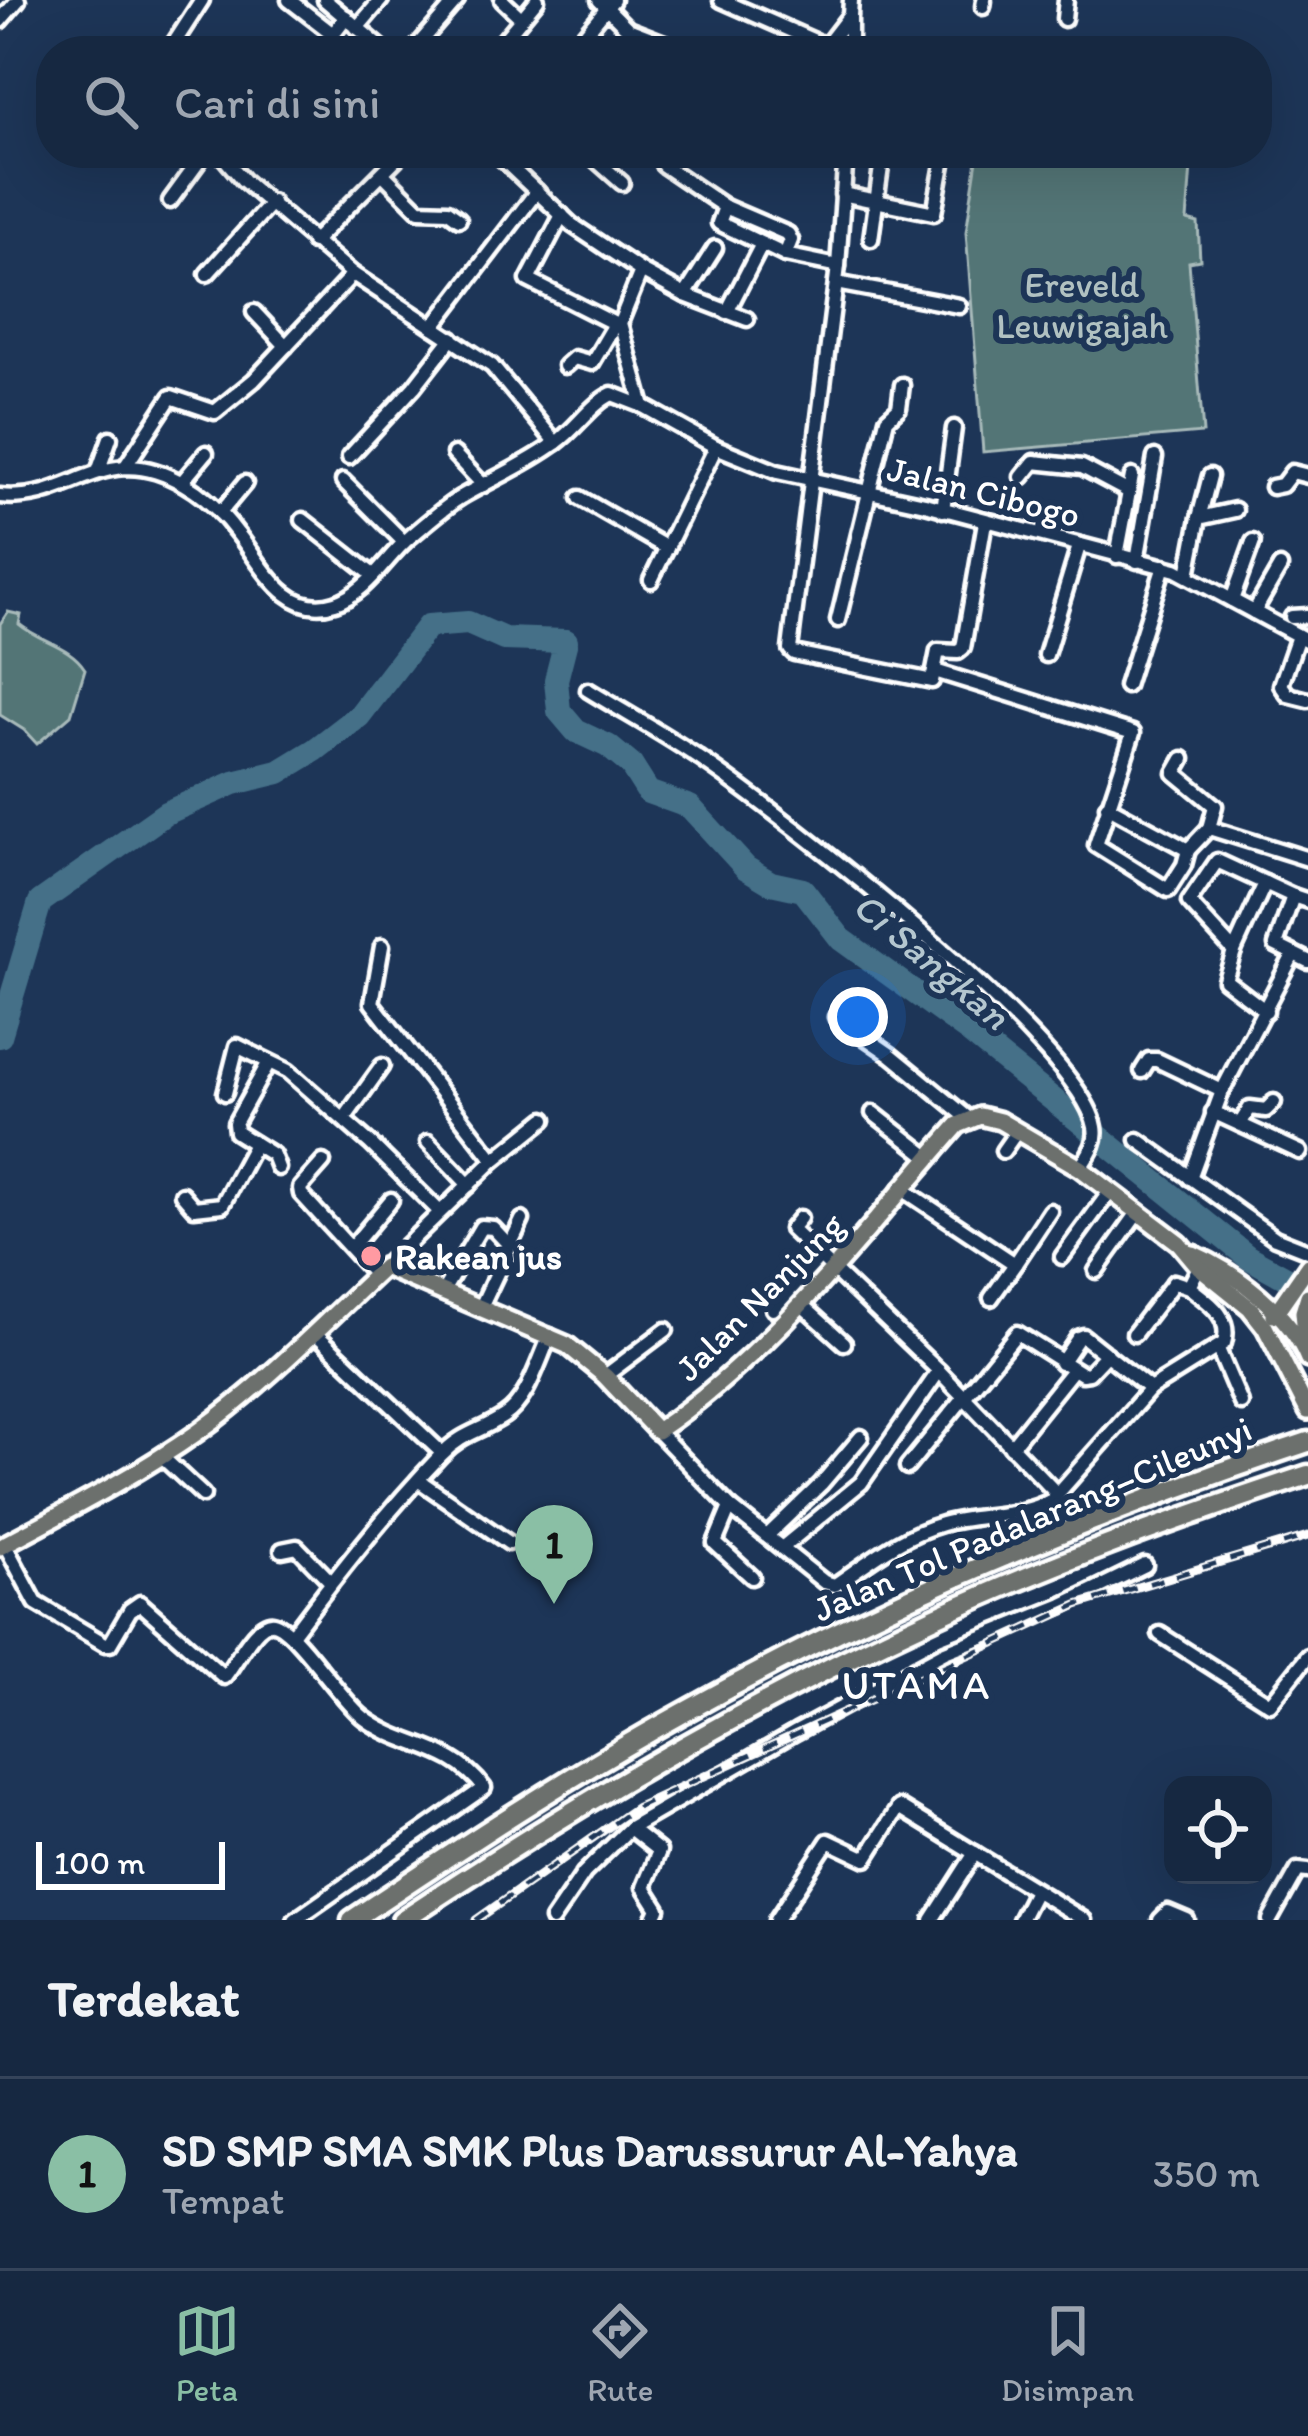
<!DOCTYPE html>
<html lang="id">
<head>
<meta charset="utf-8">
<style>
	body { margin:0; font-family:Itim,sans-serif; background:#1f3048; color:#f1f3f6 }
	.controls { position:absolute; right:36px; bottom:36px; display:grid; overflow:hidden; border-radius:24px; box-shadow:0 12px 48px #0002 }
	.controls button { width:108px; height:108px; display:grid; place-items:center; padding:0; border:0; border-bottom:3px solid #35445a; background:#162841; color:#f1f3f6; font:60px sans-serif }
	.scale { position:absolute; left:36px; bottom:30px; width:189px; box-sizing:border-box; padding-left:12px; border:6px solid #fff; border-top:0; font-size:33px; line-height:42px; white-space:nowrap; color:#fff; -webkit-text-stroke:9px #1d3557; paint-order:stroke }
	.you { position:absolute; left:858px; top:1017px; width:42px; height:42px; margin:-30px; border:9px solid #fff; border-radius:50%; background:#1a73e8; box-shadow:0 0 0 18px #1a73e833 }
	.badge { display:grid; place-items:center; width:78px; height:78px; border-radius:50%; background:#8abfa5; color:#111; font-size:39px; font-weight:700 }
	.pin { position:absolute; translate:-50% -99px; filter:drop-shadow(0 3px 6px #0008) }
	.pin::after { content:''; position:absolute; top:63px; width:42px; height:36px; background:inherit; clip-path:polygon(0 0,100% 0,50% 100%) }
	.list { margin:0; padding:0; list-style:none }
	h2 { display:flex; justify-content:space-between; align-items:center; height:156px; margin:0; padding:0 48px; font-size:51px }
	h2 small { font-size:39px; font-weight:400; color:#9ea6b1 }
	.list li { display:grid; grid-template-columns:78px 1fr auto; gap:36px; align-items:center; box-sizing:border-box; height:192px; padding:0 48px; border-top:3px solid #35445a }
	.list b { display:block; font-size:45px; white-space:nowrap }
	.list p { margin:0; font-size:39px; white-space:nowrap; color:#9ea6b1 }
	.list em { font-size:39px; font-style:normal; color:#9ea6b1 }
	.icon { flex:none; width:66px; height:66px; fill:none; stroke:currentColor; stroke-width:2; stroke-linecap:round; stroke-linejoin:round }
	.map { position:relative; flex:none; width:1308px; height:1920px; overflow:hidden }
	.search { position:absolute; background:#162841; box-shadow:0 12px 48px #0002; left:36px; right:36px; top:36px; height:132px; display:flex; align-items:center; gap:30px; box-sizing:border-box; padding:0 42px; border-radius:48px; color:#9ea6b1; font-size:45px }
	.sheet { height:348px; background:#162841 }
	nav { display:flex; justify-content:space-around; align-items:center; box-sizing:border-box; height:168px; border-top:3px solid #35445a; background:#162841; font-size:33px; color:#9ea6b1 }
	nav a { display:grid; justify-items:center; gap:6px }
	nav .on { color:#8abfa5 }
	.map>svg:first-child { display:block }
	.green { fill:#527576; stroke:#a8baba; stroke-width:3 }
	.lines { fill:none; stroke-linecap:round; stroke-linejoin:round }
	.river { stroke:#447088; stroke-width:24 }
	.minor-casing { stroke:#fff; stroke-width:21 }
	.major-casing { stroke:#fff; stroke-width:24 }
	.highway-casing { stroke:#fff; stroke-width:27 }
	.minor { stroke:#1d3557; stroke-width:12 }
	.major { stroke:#6c706d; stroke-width:15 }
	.highway { stroke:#6c706d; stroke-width:18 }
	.rail-casing { stroke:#fff; stroke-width:9 }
	.rail { stroke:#1d3557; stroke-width:4.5; stroke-dasharray:14; stroke-linecap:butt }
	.poi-dot { fill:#ff9aa2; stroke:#1d3557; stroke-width:4.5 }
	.labels { text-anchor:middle; stroke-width:12; stroke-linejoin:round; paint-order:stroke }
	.park-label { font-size:36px; fill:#b1c1c1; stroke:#1d3557 }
	.street-label { font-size:36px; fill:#fff; stroke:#1d3557 }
	.poi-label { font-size:36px; font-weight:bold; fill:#fff; stroke:#1d3557; text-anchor:start }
	.water-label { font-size:39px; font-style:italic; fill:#b4c6cf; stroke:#1d3557 }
	.quarter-label { font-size:42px; letter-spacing:3px; fill:#fff; stroke:#1d3557 }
</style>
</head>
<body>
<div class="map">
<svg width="1308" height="1920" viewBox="0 0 1308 1920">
	<rect width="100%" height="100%" fill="#1d3557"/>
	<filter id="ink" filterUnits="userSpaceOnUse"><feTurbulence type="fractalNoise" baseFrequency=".00833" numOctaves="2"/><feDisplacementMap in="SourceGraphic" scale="24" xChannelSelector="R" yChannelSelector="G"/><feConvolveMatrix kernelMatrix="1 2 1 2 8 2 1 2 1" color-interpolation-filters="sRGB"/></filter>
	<g filter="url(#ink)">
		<g class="green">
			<polygon points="978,153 1192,153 1187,220 1198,223 1200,260 1189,262 1203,433 983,452 966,232"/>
			<path d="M8,612L21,615L19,624C40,642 70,645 85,669L71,715L37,744L24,730L0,715V624Z"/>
		</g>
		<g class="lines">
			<polyline class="river" points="0,1036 40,902 166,813 234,783 279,772 315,750 359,716 428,626 468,623 504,639 566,641 556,680 559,711 576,731 608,746 631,765 648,792 690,807 746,868 771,883 803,890 841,939 968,1031 1248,1257 1308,1290"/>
			<g class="minor-casing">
				<g id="minor">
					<polyline points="289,0 333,34"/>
					<polyline points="325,0 385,51"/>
					<polyline points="502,0 521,18"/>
					<polyline points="599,0 628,29 685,51"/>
					<polyline points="721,0 826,46"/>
					<polyline points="983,7 984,0"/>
					<polyline points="1064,19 1066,0"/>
					<polyline points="0,21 18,0"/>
					<polyline points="357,28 381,0"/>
					<polyline points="823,50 850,15 851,0"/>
					<polyline points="169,51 202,0"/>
					<polyline points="320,51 346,17"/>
					<polyline points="413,51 457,0"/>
					<polyline points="495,51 537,0"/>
					<polyline points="571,51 613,0"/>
					<polyline points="850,51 850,16"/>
					<polyline points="98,153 101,153"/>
					<polyline points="220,153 243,180 353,274 492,366 556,443"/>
					<polyline points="496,153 572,225 641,271 620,323 643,406"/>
					<polyline points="588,153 622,183"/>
					<polyline points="846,153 838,266 790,649 794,653 932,681 938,651 958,652 963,648 985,522"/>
					<polyline points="663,165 725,207 719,223 785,255 838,266"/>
					<polyline points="383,174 419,210 448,211 459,219"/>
					<polyline points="842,194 934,213 945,153"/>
					<polyline points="170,201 205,153"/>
					<polyline points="725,207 788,234 791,240 785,255"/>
					<polyline points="562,215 528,280 615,324 620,323"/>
					<polyline points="871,239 881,167"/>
					<polyline points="313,242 402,153"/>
					<polyline points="641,271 685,295 747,319"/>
					<polyline points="207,274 272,202"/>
					<polyline points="836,283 959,306"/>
					<polyline points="685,295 715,248"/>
					<polyline points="254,312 286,346"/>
					<polyline points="727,312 762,244"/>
					<polyline points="433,327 537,191"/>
					<polyline points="565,366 574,358 592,363 615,324"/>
					<polyline points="454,454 483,485"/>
					<polyline points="349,457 414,387 452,338"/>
					<polyline points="125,467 171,397 215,412 254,380 353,274"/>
					<polyline points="99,469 110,438"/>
					<polyline points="1022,477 1034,462 1082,467 1129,492"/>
					<polyline points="343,481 404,542"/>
					<polyline points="182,482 206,453"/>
					<polyline points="1272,487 1282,485 1292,472 1308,476"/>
					<path d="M0,496C73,504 104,437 184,484C205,496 224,515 238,534C262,564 286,619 335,603C367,593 386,557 410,537C427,523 443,508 461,497C492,479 528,464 557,442C576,429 591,404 612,394L643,406L716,447L777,472L925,504L1176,570L1308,641"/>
					<polyline points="580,498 667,548"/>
					<polyline points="943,510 954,428"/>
					<polyline points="220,513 245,483"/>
					<polyline points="1199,518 1210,476"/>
					<polyline points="303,520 373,575"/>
					<polyline points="1117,556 1132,476"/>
					<polyline points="1137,561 1155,457"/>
					<polyline points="1188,575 1199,518 1235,510"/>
					<polyline points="651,580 716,447"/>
					<polyline points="1232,600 1253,542"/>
					<polyline points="1254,612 1280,567"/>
					<polyline points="1292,617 1308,616"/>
					<polyline points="838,620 887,419 899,408 902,385"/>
					<polyline points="1298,636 1281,685 1288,695 1308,700"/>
					<polyline points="1046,655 1079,546"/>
					<polyline points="935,671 1133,733 1096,845 1168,890 1184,865 1188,850"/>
					<polyline points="1126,686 1164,566"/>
					<path d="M588,690C627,714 668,736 705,762C781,814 1081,1046 1095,1127C1098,1143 1088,1155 1080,1168"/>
					<polyline points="1183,759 1175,773 1215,806 1209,828"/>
					<polyline points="1107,806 1188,850 1209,828 1308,859"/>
					<polyline points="1308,901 1293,896 1276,945 1308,961"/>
					<polyline points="382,946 372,1003 494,1160"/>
					<polyline points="1234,951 1265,883"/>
					<polyline points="1266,1011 1225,980 1234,951 1189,902 1217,861 1293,896"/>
					<polyline points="836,1017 891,1055 969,1119"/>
					<polyline points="269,1062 235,1123 236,1132 273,1155 278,1168"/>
					<polyline points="1142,1071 1149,1060 1157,1060 1222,1091"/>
					<polyline points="225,1093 237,1046 288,1071 370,1143 440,1212"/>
					<polyline points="1213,1112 1300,1152"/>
					<polyline points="873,1113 929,1157"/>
					<polyline points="344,1119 382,1066"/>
					<polyline points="1240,1124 1250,1108 1266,1110 1274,1102"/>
					<polyline points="1138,1140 1275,1238 1308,1251"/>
					<polyline points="428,1142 469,1185"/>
					<polyline points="1003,1151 1017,1131"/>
					<polyline points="323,1162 300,1188 301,1194 375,1275"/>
					<polyline points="1190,1178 1222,1091 1293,955"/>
					<polyline points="901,1188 1015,1264 1050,1211"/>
					<polyline points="182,1194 194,1208 222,1205 255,1144"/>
					<polyline points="800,1218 791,1229 939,1371 1058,1495"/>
					<polyline points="351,1248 391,1200"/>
					<polyline points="1062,1257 1111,1190"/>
					<polyline points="384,1267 494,1160 545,1119"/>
					<polyline points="1096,1271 1139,1211"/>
					<polyline points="442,1293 481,1227 493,1228 509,1245"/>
					<polyline points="991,1298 1015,1264"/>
					<polyline points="802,1305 844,1343"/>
					<polyline points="480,1309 522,1220"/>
					<polyline points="773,1309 820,1257"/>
					<polyline points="315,1333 442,1453"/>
					<polyline points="1134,1334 1174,1282 1189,1287"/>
					<polyline points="1218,1349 1241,1403"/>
					<polyline points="1061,1363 1078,1338 1083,1336 1150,1389"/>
					<polyline points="605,1376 666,1330"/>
					<path d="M657,1431L730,1507L824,1582L835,1585C870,1561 900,1536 942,1524C977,1514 1020,1518 1052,1500L1150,1389L1224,1343C1232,1316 1208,1302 1189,1287L1199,1267"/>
					<polyline points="1011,1447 1072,1371"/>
					<polyline points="162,1457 203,1495"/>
					<polyline points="907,1467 1017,1333 1082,1374 1089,1373 1107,1354"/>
					<polyline points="418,1480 509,1543"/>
					<polyline points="730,1507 715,1543 752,1577"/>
					<polyline points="768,1535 821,1484 861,1437"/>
					<path d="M5,1545L36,1603L105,1644H110L130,1610L140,1603L224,1677C234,1666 256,1620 273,1623C295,1627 340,1700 364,1718C405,1749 450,1743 484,1788L295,1920"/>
					<polyline points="783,1547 861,1483 939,1371"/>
					<polyline points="282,1550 297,1547 331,1582"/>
					<polyline points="1160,1634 1270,1704 1308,1656"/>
					<path d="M292,1635C338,1573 387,1511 441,1455C463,1432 480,1432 504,1416C528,1401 538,1361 550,1336"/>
					<polyline points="630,1828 659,1851 644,1887 658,1909 653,1920"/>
					<polyline points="552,1920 584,1873 630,1828 796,1732 945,1652 1063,1605 1145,1565"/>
					<polyline points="776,1920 828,1841 866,1859 899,1807 1084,1920"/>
					<polyline points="932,1920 975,1853"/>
					<polyline points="1020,1920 1035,1891"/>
					<polyline points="1160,1920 1168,1912 1187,1920"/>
					<polyline points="1270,1920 1298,1870 1308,1871"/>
				</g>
			</g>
			<g class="major-casing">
				<g id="major">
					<path d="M1193,1254C1237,1273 1290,1314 1308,1359"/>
					<polyline points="1274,1315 1308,1266"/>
					<polyline points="1306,1344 1303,1312 1308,1296"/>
					<path d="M0,1547C67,1511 136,1476 198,1432C265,1384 324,1323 384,1267L567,1345L605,1376L657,1431C777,1349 863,1232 958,1125L980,1116L1000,1121L1080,1168L1179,1243L1199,1267L1250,1308L1265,1327L1308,1411"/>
				</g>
			</g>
			<g class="highway-casing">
				<g id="highway">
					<path d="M352,1920C460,1848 569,1776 683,1713C881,1602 1093,1514 1308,1442"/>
					<path d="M402,1920C572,1807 747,1704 933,1618C1054,1562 1182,1517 1308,1475"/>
				</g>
			</g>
			<use href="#minor" class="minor"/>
			<use href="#major" class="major"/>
			<use href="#highway" class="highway"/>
			<g class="rail-casing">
				<polyline id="rail" points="476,1920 637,1807 1077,1605 1308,1536"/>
			</g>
			<use href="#rail" class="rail"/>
		</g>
	</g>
	<circle class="poi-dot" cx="371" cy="1256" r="12"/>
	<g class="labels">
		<g class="park-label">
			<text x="1082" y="297">Ereveld<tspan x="1082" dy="41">Leuwigajah</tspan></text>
		</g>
		<g class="street-label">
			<text transform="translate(984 491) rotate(14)" y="13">Jalan Cibogo</text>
			<text transform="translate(759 1296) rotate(-45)" y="13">Jalan Nanjung</text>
			<text transform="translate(1032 1518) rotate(-23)" y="13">Jalan Tol Padalarang–Cileunyi</text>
		</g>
		<g class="poi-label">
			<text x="395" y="1269">Rakean jus</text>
		</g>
		<g class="water-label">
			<text transform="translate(932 960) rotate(40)" y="14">Ci Sangkan</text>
		</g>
		<g class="quarter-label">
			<text x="917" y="1699">UTAMA</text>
		</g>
	</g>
</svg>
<div class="controls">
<button><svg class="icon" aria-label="locate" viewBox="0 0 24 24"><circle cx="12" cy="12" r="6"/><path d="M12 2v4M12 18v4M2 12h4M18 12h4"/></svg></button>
</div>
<div class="scale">100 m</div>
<div class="you"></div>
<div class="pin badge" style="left:554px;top:1604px">1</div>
<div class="search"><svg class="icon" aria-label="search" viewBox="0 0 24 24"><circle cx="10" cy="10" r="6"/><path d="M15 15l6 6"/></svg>Cari di sini</div>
</div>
<section class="sheet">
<h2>Terdekat<small></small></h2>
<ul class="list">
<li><span class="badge">1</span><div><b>SD SMP SMA SMK Plus Darussurur Al-Yahya</b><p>Tempat</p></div><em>350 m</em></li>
</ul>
</section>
<nav>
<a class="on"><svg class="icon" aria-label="map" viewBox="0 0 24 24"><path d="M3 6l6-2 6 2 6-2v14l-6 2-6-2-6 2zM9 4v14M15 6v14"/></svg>Peta</a>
<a><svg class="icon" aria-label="directions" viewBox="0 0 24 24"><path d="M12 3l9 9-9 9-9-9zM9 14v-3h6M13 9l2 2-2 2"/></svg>Rute</a>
<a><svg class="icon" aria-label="saved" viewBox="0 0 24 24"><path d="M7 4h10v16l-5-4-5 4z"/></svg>Disimpan</a>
</nav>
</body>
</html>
